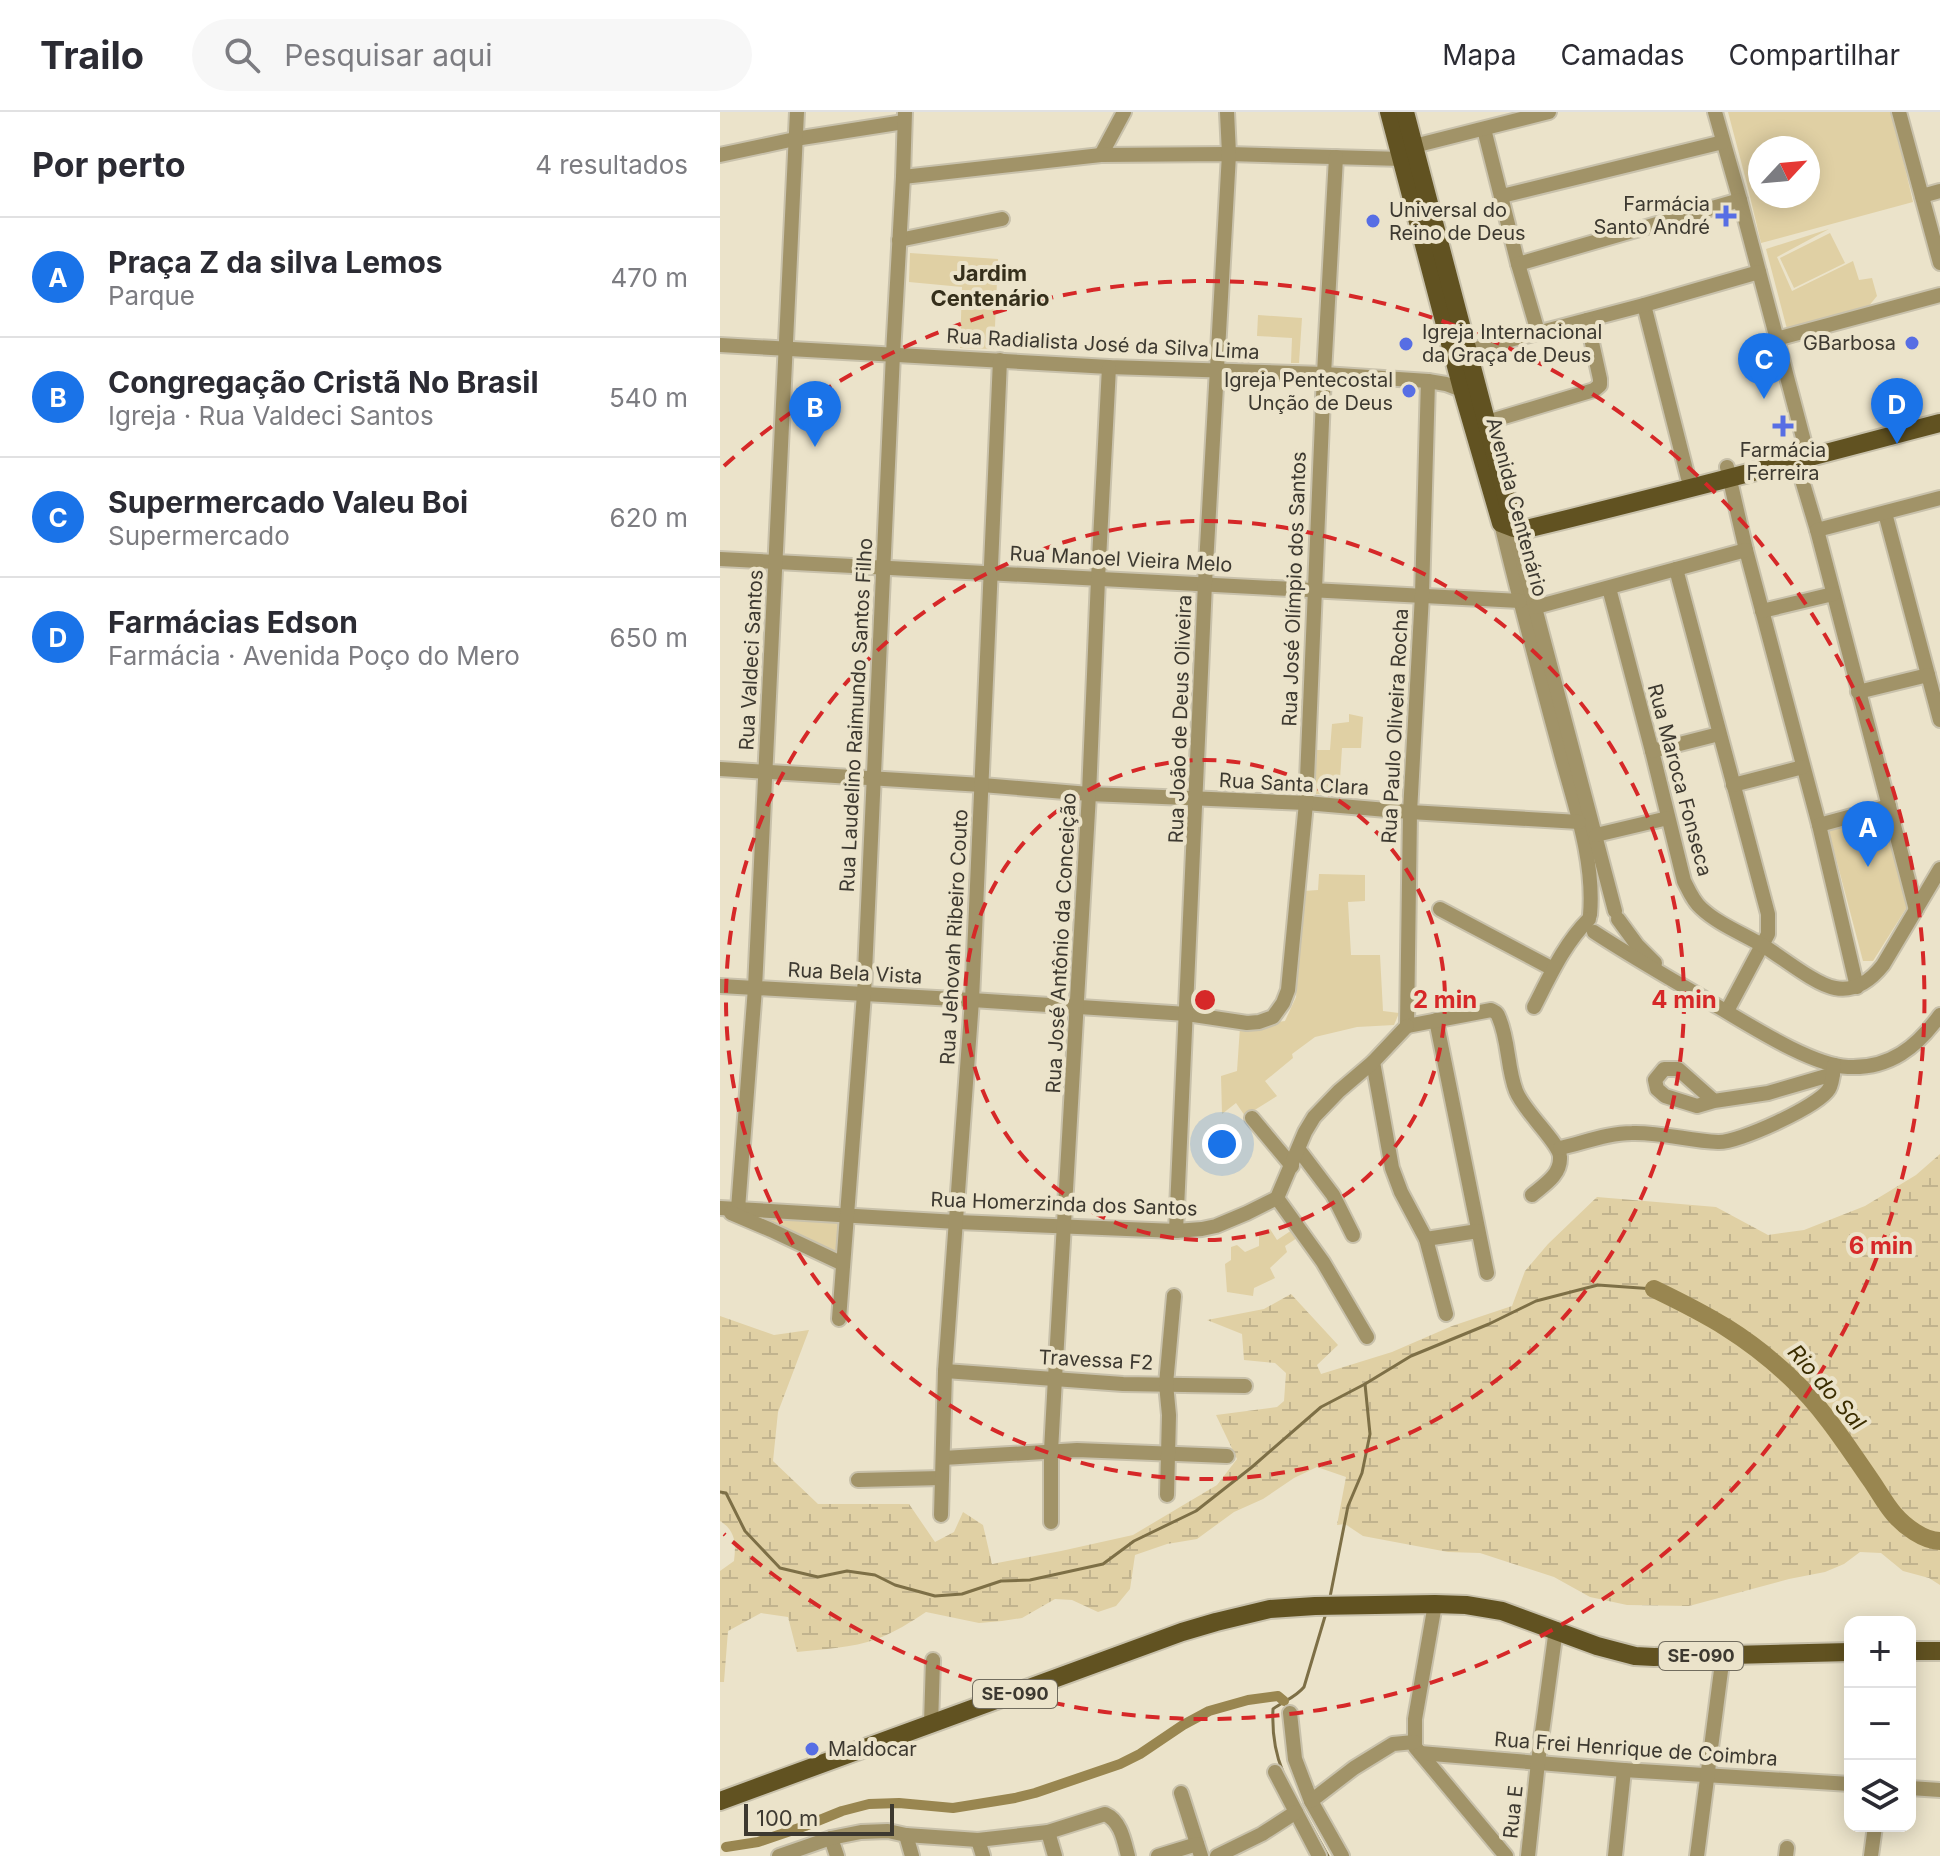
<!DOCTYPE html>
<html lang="pt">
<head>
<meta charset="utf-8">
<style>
	body { margin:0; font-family:Inter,sans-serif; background:#f7f7f7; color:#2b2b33 }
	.controls { position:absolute; right:24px; bottom:24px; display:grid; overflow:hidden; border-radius:16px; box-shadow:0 4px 20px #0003 }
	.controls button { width:72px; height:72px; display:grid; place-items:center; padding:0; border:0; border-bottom:2px solid #e1e1e2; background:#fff; color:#2b2b33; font:40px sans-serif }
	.compass { position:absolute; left:1028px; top:24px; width:72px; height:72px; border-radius:50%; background:#fff; box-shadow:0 4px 20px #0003; rotate:64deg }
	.scale { position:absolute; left:24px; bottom:20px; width:150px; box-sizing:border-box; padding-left:8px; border:4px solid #3d3930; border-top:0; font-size:22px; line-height:28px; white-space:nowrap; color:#3d3930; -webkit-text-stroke:6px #ebe3ca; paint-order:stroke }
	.you { position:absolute; left:502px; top:1032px; width:28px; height:28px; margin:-20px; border:6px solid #fff; border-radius:50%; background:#1a73e8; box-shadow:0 0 0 12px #1a73e833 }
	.badge { display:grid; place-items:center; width:52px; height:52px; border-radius:50%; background:#1a73e8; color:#fff; font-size:26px; font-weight:700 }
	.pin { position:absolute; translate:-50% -66px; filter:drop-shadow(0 2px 4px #0008) }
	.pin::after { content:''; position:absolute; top:42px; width:28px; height:24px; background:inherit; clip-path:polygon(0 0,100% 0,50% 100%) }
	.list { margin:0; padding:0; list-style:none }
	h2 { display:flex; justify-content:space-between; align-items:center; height:104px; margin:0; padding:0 32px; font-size:34px }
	h2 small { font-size:26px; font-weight:400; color:#7c7c81 }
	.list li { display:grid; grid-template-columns:52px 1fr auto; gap:24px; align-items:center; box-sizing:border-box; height:120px; padding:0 32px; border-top:2px solid #e1e1e2 }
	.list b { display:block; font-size:30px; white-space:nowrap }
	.list p { margin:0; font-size:26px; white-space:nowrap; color:#7c7c81 }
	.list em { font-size:26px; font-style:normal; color:#7c7c81 }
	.icon { flex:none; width:44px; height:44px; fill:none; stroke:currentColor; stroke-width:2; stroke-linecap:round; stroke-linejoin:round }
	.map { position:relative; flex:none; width:1220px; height:1744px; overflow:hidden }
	header { display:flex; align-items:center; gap:48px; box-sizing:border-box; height:112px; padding:0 40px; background:#fff; border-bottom:2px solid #e1e1e2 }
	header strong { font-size:38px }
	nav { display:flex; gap:44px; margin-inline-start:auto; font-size:28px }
	.search { width:560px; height:72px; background:#f7f7f7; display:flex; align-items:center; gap:20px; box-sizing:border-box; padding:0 28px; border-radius:44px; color:#7c7c81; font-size:30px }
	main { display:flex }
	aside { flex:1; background:#fff }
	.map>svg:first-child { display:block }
	.green { fill:#e0d0a4; fill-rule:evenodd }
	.wetland { fill:url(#wetland-marsh) }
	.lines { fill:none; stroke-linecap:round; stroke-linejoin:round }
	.stream { stroke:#7d6f46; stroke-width:3 }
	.canal { stroke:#998650; stroke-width:10 }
	.river { stroke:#998650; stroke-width:18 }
	.minor-casing { stroke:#c8c1ab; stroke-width:18 }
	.major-casing { stroke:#c8c1ab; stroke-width:22 }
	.minor { stroke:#a19368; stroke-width:14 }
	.major { stroke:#615221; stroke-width:18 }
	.ring { fill:none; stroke:#d62828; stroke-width:4; stroke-dasharray:14 10 }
	.poi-dot { fill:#576ee4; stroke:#ebe3ca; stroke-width:3 }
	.labels { text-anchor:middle; stroke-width:8; stroke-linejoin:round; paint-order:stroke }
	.shield { fill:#ebe3ca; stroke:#716c5e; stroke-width:2 }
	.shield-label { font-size:18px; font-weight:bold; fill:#3d3930 }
	.poi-label { font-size:20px; fill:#3d3930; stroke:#ebe3ca; text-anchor:end }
	.street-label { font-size:20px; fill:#3d3930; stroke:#ebe3ca }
	.neighbourhood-label { font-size:22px; font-weight:bold; fill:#352f1b; stroke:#ebe3ca }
	.water-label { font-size:22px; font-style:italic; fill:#3b2d00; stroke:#ebe3ca }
	.centre { fill:#d62828; stroke:#ebe3ca; stroke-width:4 }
	.ring-label { font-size:24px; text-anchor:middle; font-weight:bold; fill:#d62828; stroke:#ebe3ca; stroke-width:8; stroke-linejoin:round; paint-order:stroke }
</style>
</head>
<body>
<header>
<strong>Trailo</strong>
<div class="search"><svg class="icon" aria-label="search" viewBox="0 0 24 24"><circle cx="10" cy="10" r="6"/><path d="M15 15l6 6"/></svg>Pesquisar aqui</div>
<nav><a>Mapa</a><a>Camadas</a><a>Compartilhar</a></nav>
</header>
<main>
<aside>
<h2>Por perto<small>4 resultados</small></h2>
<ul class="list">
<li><span class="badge">A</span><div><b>Praça Z da silva Lemos</b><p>Parque</p></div><em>470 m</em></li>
<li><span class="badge">B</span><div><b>Congregação Cristã No Brasil</b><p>Igreja · Rua Valdeci Santos</p></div><em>540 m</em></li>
<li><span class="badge">C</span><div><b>Supermercado Valeu Boi</b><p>Supermercado</p></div><em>620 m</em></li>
<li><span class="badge">D</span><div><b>Farmácias Edson</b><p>Farmácia · Avenida Poço do Mero</p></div><em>650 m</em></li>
</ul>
</aside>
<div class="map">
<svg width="1220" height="1744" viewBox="0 0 1220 1744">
	<defs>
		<pattern id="wetland-marsh" width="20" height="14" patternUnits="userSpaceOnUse" patternTransform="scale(2)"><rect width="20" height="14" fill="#e0d0a4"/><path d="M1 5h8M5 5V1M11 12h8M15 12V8" fill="none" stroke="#c1b38e"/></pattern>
	</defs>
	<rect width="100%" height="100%" fill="#ebe3ca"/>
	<g class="green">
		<path d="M1008,0H1172L1193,90L1041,131L1027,72ZM1040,36H1088V84H1040Z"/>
		<polygon points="1109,117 1057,145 1072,179 1133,149 1139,168 1152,166 1157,184 1148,195 1067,217 1046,137"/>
		<polygon points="1110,121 1125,151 1074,176 1060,146"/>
		<polygon points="190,141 278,147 274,237 240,236 242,175 189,170"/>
		<polygon points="538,203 582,206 579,251 571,251 572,226 537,224"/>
		<polygon points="629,602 643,605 641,636 622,636 619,683 593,682 595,638 610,638 612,612 629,610"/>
		<polygon points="1165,700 1187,795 1153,849 1143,849 1108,716"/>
		<polygon points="599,762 645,763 645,789 628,790 631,843 660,843 663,899 679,901 674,913 637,915 595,925 572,942 573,946 545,969 557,984 525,1004 516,991 502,1002 501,964 517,959 520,915 565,909 576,885 584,779 598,778"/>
		<polygon points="38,1106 121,1107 118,1142"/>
		<polygon points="575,1116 580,1124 565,1134 567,1140 550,1156 555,1166 534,1176 533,1184 507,1180 505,1152 511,1148 511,1135 517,1133 525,1140 539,1134 539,1122 550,1117 557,1128"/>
	</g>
	<path class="wetland" d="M1220,1042V1473L1209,1466L1183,1459L1161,1441L1140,1440L1124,1452L1105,1460L1069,1467L969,1494L907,1493L870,1485L834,1465L760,1441L728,1440L643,1424L625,1412L617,1413L626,1365L597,1355L574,1366L543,1387L514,1400L477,1427L447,1432L415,1443L410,1477L396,1494L378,1500L352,1488L335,1487L302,1506L282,1509L259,1511L206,1500C191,1510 175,1520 157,1527C132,1536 103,1537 77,1540L68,1505L41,1501L8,1519L4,1570H0V1459L14,1449C16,1432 16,1419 0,1409V1204L54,1223L89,1218L58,1300L53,1349L98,1392H189L215,1430L234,1420L243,1400L263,1413L272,1452L341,1439L413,1423L497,1373L517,1347L496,1303L557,1295L564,1289L566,1261L555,1251L524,1248L522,1222L487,1208L544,1197L571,1182L618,1233L597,1253L601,1262L672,1240L732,1214L792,1194L805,1159L828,1132L877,1085L996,1095L1048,1123L1084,1118L1145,1094L1196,1063Z"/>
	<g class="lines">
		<g class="stream">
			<polyline points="0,1380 6,1381 25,1419 60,1456 98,1465 127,1459 155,1463 175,1473 215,1484 242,1482 281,1469 310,1468 383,1452 414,1429 476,1399 532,1355 601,1295 645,1272 691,1244 769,1212 816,1189 878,1173 934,1177"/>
			<polyline points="610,1485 628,1394 642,1361 650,1322 645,1272"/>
			<path d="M563,1660C555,1641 552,1618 553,1597C564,1589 576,1585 584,1575L606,1501"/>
			<polyline points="587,1706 608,1744"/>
		</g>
		<polyline class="canal" points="6,1735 38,1730 85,1714 122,1699 149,1692 179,1691 233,1696 295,1686 315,1681 400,1652 420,1642 463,1613 489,1599 528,1588 558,1584 564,1589"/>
		<path class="river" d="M934,1177C988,1203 1027,1224 1071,1266C1102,1295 1126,1332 1150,1367C1158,1378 1165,1392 1174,1402C1184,1414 1204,1429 1220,1429"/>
		<g class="minor-casing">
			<g id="minor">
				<polyline points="995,0 1020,88 1085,333"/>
				<polyline points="1179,0 1220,151"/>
				<polyline points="764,17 798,152 818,220"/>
				<polyline points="694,34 829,0"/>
				<polyline points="0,43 75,27 184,10"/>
				<polyline points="381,43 404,0"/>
				<polyline points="183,65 381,43 509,42 682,47"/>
				<polyline points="782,84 1003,30"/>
				<polyline points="1202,84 1220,79"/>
				<polyline points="179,128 282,107"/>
				<polyline points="798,152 1020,88"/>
				<polyline points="924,193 968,366"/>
				<polyline points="1056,227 1220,183"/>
				<polyline points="0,233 389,255 604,262 708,269 726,272 747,280"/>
				<polyline points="748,239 924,193 1039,160"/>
				<polyline points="767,310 874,278 880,273 880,267 867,208"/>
				<polyline points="1076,348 1097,418 1196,798"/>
				<polyline points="1007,355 1026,438 1099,713 1137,875"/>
				<polyline points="1165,401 1220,608"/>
				<path d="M781,411C799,486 819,561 839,635C853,689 875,746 870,803"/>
				<polyline points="794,416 895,799"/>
				<polyline points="1097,418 1220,386"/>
				<polyline points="0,447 800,489"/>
				<polyline points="956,457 1048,802 1048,822 1007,899"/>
				<path d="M889,476L932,639L964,769C969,779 973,789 981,796C999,813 1024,822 1045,835C1063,846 1096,873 1115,876C1136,880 1151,868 1163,853L1220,757"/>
				<polyline points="816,495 1026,438"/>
				<polyline points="1042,499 1113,482"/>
				<polyline points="1138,580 1208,563"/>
				<polyline points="932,639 999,622"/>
				<polyline points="0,657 262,673 369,682 586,691 690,700 859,710"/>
				<polyline points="1013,673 1083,655"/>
				<polyline points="1099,713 1169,694"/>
				<polyline points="876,723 948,706"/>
				<polyline points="720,797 833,857"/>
				<polyline points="898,807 917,833 935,851"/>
				<path d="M874,820C912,845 951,867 990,890C1025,910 1089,953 1128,955C1170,957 1197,935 1220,903"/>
				<polyline points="0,874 252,888 467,902 527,911 539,910 553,905 563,891 568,878 586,691 604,262 616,45"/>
				<path d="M814,895C830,864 844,832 869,807"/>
				<polyline points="716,908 767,1161"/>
				<polyline points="687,914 690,700 702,483 708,269"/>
				<path d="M687,914L771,898C776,901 777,900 779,906C789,929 787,956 796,979C804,1000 840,1031 840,1045C841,1063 824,1073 812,1083"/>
				<polyline points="653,950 672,1056 681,1080 706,1127 726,1202"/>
				<polyline points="994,989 958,957 944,957 935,968 937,977 945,984 977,994 994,989 1048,981 1113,962"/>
				<polyline points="532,1006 572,1054"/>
				<path d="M840,1036C863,1031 888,1021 912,1021C942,1020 969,1029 998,1030C1018,1031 1099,994 1109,977C1113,970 1113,961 1114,953"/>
				<polyline points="579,1038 613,1083 633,1123"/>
				<polyline points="557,1086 603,1150 647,1225"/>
				<polyline points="0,1096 237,1110 456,1119 482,1117 496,1114 527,1101 557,1086 585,1020 594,1005 619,979 653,950 687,914"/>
				<polyline points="18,1097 35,876 77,0"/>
				<polyline points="11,1101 51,1118 123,1152"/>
				<polyline points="456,1119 485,471 509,42 507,0"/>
				<polyline points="706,1127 758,1119"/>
				<polyline points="119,1207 144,882 173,242 183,65 185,0"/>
				<polyline points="225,1259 403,1272 525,1274"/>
				<polyline points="223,1346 357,1338 507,1344"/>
				<polyline points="138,1368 222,1366"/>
				<polyline points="447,1383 449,1303 446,1272 454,1184"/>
				<polyline points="221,1403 225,1259 252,888 280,248"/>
				<polyline points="331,1410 331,1339 335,1266 369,682 378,467 389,255"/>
				<polyline points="715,1492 695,1607 695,1635 786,1744"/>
				<polyline points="570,1601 575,1647 591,1689 622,1744"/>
				<polyline points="211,1612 213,1548"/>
				<polyline points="700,1641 904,1658 1130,1672"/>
				<polyline points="555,1660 599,1744"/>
				<polyline points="1190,1676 1220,1678"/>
				<polyline points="461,1681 481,1744"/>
				<polyline points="591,1689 634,1656 673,1632 694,1630"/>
				<polyline points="328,1720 335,1744"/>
				<polyline points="186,1723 192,1744"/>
				<polyline points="111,1726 117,1744"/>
				<polyline points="258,1728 263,1744"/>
				<path d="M59,1744L111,1726L141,1720L168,1719L186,1723L258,1728L328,1720L385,1702C401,1709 404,1729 408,1744"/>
				<polyline points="438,1744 477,1732"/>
				<polyline points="497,1744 542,1722 576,1700"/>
				<polyline points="808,1744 818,1650 836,1517"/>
				<polyline points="895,1744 904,1658"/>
				<polyline points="977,1744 1003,1543"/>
				<polyline points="1066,1744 1067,1736"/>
				<polyline points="1151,1744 1155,1714"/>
			</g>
		</g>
		<g class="major-casing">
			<g id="major">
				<path d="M669,0L742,277L781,411L794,416L806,417C945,384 1082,347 1220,311"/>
				<polyline points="685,0 788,392"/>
				<polyline points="1190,1539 1220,1539"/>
				<polyline points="0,1689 462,1520 496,1510 550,1497 595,1494 715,1492 746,1493 782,1499 877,1534 915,1544 934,1545 1130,1540"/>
			</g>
		</g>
		<use href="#minor" class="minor"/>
		<use href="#major" class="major"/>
	</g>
	<g class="ring">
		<circle cx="485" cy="888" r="240"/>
		<circle cx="485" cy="888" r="479"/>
		<path d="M4 354A719 719 0 1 1 4 1422"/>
	</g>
	<g class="poi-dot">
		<path d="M1002 92h8v8h8v8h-8v8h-8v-8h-8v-8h8z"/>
		<circle cx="653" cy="109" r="8"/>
		<circle cx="1192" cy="231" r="8"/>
		<circle cx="686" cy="232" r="8"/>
		<circle cx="689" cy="279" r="8"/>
		<path d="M1059 302h8v8h8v8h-8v8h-8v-8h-8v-8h8z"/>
		<circle cx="92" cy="1637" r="8"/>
	</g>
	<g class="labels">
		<g class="shield">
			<rect x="939" y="1530" width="84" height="28" rx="6"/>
			<rect x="253" y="1568" width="84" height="28" rx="6"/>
		</g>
		<g class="shield-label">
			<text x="981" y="1550">SE-090</text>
			<text x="295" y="1588">SE-090</text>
		</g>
		<g class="poi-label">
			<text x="990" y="99">Farmácia<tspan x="990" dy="23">Santo André</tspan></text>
			<text x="669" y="105" text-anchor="start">Universal do<tspan x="669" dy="23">Reino de Deus</tspan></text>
			<text x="702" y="227" text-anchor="start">Igreja Internacional<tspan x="702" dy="23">da Graça de Deus</tspan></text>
			<text x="1176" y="238">GBarbosa</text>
			<text x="673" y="275">Igreja Pentecostal<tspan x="673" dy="23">Unção de Deus</tspan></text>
			<text x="1063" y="345" text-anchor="middle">Farmácia<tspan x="1063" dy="23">Ferreira</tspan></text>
			<text x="108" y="1644" text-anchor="start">Maldocar</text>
		</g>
		<g class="street-label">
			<text transform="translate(383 232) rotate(3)" y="7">Rua Radialista José da Silva Lima</text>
			<text transform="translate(797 395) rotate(75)" y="7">Avenida Centenário</text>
			<text transform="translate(401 447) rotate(3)" y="7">Rua Manoel Vieira Melo</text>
			<text transform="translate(574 477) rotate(-88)" y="7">Rua José Olímpio dos Santos</text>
			<text transform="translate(31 548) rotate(-87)" y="7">Rua Valdeci Santos</text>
			<text transform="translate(136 603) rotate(-87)" y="7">Rua Laudelino Raimundo Santos Filho</text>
			<text transform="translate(460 607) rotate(-88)" y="7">Rua João de Deus Oliveira</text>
			<text transform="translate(675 614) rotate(-87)" y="7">Rua Paulo Oliveira Rocha</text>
			<text transform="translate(960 668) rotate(75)" y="7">Rua Maroca Fonseca</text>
			<text transform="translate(574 672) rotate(3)" y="7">Rua Santa Clara</text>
			<text transform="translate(234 825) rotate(-87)" y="7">Rua Jehovah Ribeiro Couto</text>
			<text transform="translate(341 831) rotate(-87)" y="7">Rua José Antônio da Conceição</text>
			<text transform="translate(135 861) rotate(3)" y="7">Rua Bela Vista</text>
			<text transform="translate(344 1092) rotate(2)" y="7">Rua Homerzinda dos Santos</text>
			<text transform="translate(376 1248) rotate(3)" y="7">Travessa F2</text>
			<text transform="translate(916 1637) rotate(4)" y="7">Rua Frei Henrique de Coimbra</text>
			<text transform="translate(793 1700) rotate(-84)" y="7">Rua E</text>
		</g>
		<g class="neighbourhood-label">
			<text x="270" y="169">Jardim<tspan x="270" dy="25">Centenário</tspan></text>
		</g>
		<g class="water-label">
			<text transform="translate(1107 1275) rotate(49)" y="8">Rio do Sal</text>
		</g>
	</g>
	<circle cx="485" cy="888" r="12" class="centre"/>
	<g class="ring-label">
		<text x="725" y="896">2 min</text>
		<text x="964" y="896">4 min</text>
		<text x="1161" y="1142">6 min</text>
	</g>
</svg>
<div class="controls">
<button>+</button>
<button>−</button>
<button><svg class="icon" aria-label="layers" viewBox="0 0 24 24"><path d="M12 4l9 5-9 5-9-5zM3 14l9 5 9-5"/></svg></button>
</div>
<svg class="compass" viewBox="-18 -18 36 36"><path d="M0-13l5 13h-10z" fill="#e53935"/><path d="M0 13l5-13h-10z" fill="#7c7c81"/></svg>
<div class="scale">100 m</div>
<div class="you"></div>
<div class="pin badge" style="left:1148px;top:755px">A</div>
<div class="pin badge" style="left:95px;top:335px">B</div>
<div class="pin badge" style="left:1044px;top:287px">C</div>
<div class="pin badge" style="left:1177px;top:332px">D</div>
</div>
</main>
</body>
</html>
